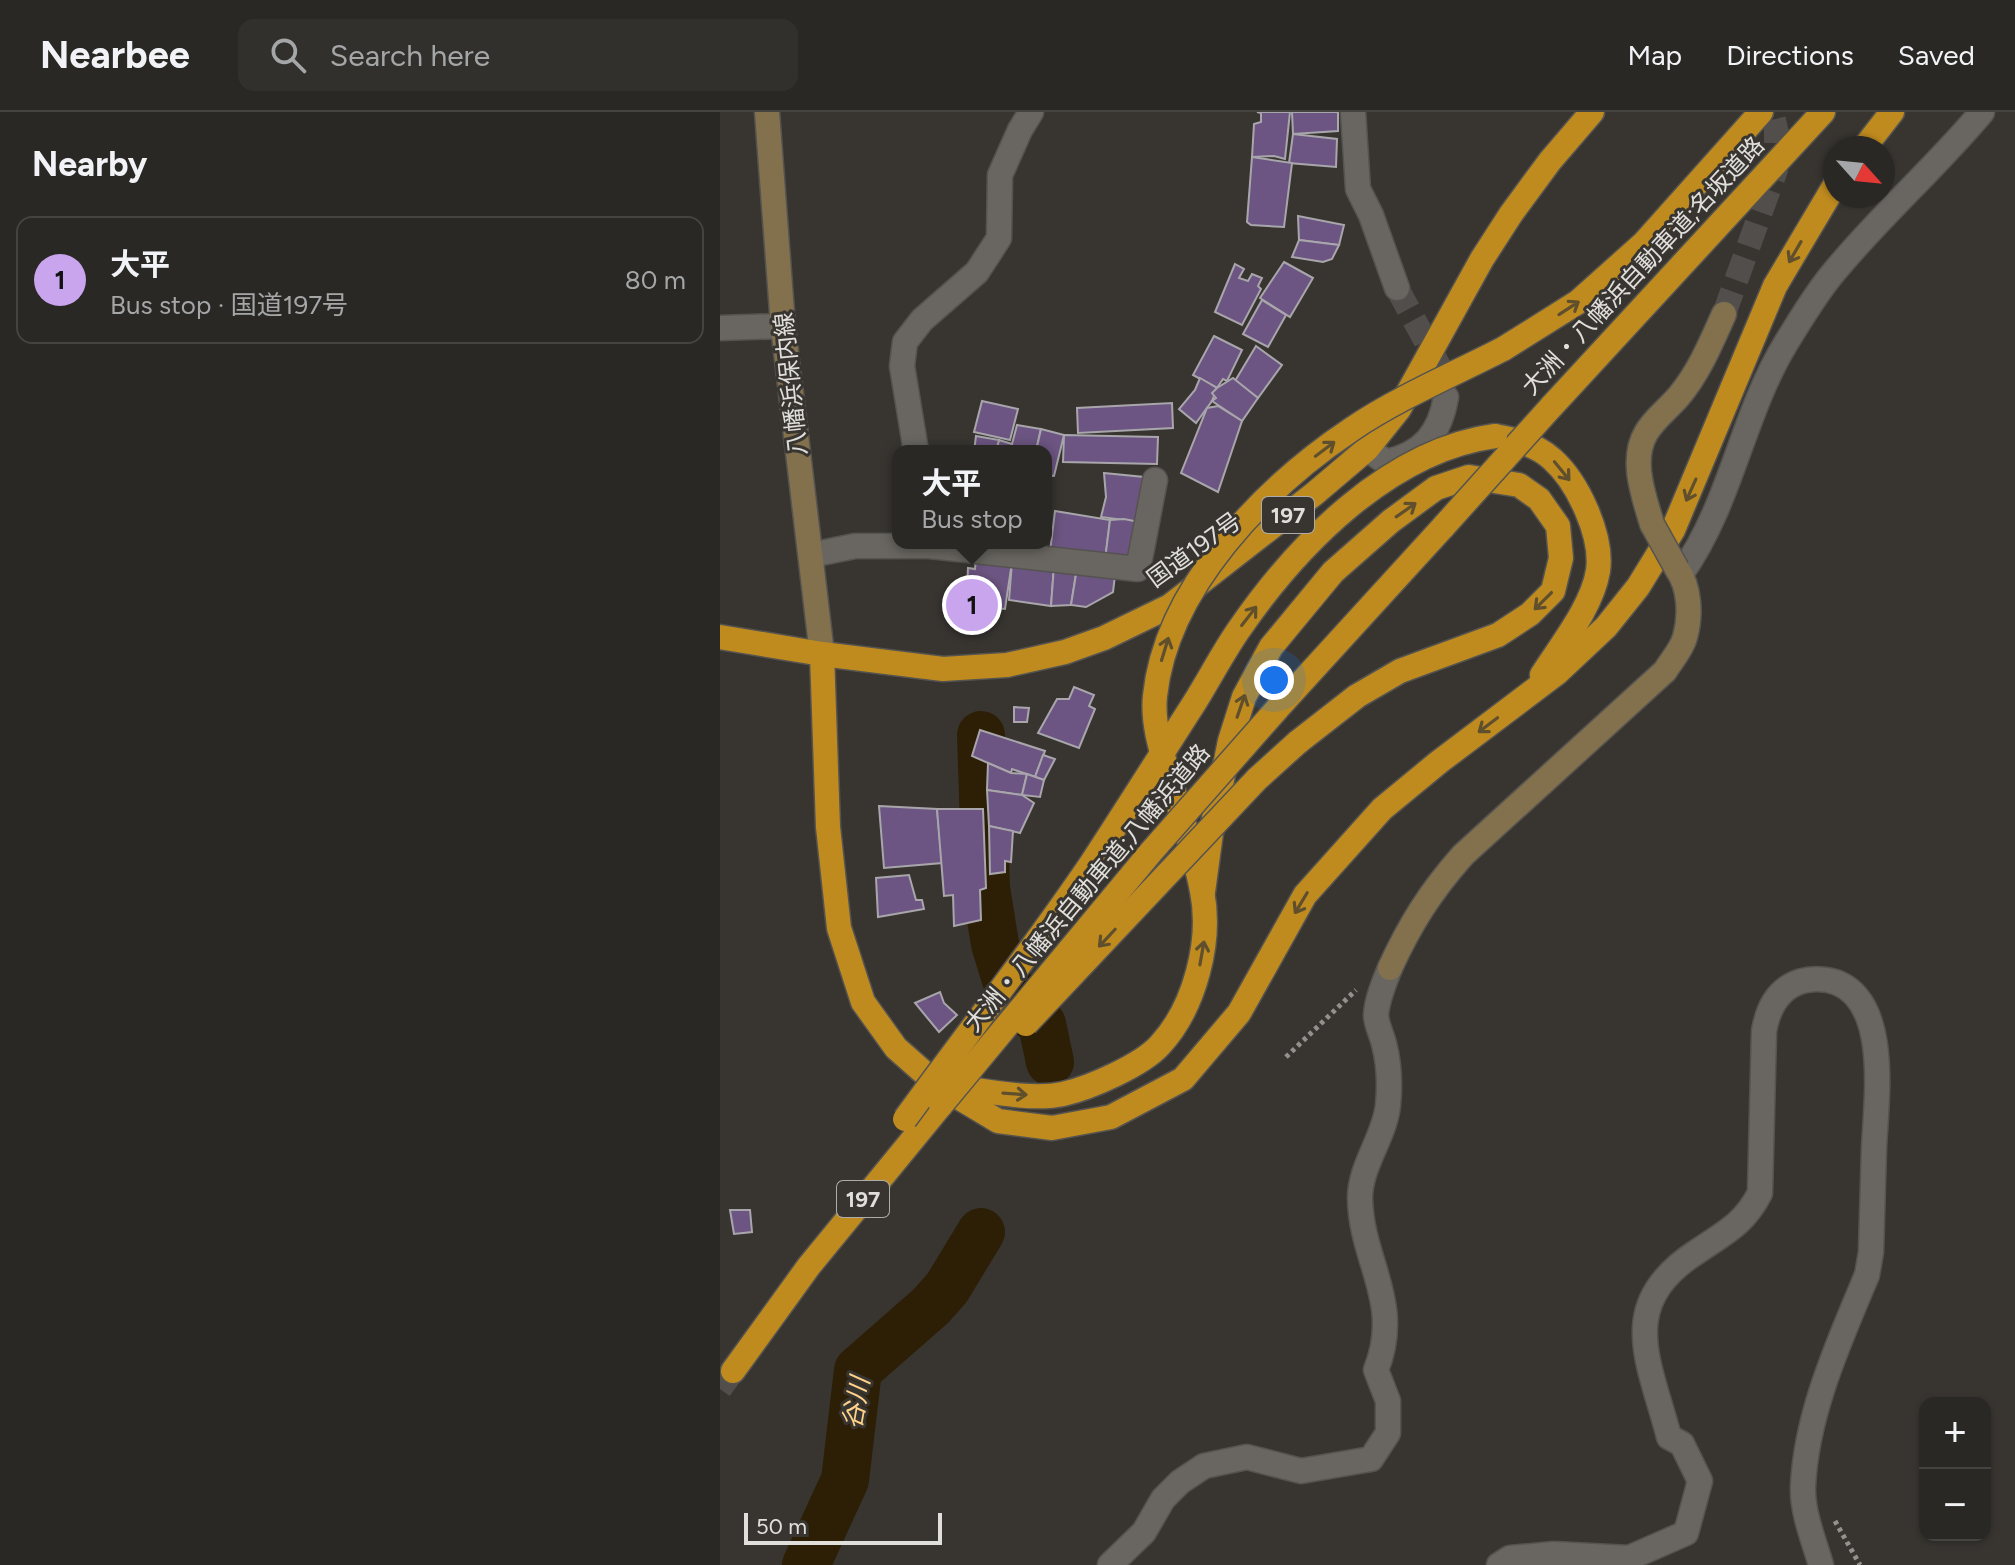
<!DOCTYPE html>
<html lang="en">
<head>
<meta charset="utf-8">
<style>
	body { margin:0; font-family:Figtree,"Noto Sans JP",sans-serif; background:#32302d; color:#f1f3f6 }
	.controls { position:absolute; right:24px; bottom:24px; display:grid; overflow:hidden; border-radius:16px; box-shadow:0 2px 6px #0004 }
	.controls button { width:72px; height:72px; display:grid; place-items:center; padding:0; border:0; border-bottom:2px solid #464442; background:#2a2825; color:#f1f3f6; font:40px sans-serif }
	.compass { position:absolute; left:1103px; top:24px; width:72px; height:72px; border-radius:50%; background:#2a2825; box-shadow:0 2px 6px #0004; rotate:117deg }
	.scale { position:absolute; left:24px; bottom:20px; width:198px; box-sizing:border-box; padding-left:8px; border:4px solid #e1dfdc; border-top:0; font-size:22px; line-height:28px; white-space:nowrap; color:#e1dfdc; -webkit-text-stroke:6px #383531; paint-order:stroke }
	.you { position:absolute; left:554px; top:568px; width:28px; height:28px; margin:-20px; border:6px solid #fff; border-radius:50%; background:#1a73e8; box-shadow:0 0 0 12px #1a73e833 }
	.badge { display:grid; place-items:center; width:52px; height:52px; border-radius:50%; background:#c9a5ee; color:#111; font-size:26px; font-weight:700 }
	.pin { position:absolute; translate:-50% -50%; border:4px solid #fff; box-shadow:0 2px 8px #0006 }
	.popup { position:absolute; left:172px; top:333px; width:160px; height:104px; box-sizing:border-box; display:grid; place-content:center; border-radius:16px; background:#2a2825; filter:drop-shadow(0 2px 6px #0005); font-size:26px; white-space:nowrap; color:#a5a6a7 }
	.popup b { font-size:30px; color:#f1f3f6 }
	.popup::after { content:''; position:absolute; left:50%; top:100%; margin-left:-16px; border:16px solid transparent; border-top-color:#2a2825 }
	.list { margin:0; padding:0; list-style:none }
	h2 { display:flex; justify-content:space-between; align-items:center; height:104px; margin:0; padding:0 32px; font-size:34px }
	h2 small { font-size:26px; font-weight:400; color:#a5a6a7 }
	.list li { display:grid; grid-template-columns:52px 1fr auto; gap:24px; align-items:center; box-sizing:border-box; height:128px; margin:0 16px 16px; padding:0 16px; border:2px solid #464442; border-radius:16px }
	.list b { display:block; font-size:30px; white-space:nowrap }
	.list p { margin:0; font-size:26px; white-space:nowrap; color:#a5a6a7 }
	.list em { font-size:26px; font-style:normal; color:#a5a6a7 }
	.icon { flex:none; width:44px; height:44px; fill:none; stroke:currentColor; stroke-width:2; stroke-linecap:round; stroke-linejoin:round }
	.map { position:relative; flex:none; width:1295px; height:1453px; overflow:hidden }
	header { display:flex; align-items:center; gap:48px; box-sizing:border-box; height:112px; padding:0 40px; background:#2a2825; border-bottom:2px solid #464442 }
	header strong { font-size:38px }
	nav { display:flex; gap:44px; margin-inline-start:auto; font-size:28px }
	.search { width:560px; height:72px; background:#32302d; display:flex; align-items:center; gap:20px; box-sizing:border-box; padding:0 28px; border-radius:16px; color:#a5a6a7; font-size:30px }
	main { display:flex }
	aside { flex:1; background:#2a2825 }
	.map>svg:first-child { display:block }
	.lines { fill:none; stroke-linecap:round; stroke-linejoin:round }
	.river { stroke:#2d1f06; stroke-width:48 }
	.building { fill:#6c5582; stroke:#a8a6ab; stroke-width:2 }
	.street-tunnel { stroke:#514e4b; stroke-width:24; stroke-dasharray:24 12; stroke-linecap:butt }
	.secondary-tunnel { stroke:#514e4b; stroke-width:24; stroke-dasharray:24 12; stroke-linecap:butt }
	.highway-tunnel { stroke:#514e4b; stroke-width:24; stroke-dasharray:24 12; stroke-linecap:butt }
	.street-casing { stroke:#55534f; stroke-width:27 }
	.secondary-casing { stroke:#55534f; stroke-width:27 }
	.highway-casing { stroke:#55534f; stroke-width:27 }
	.path { stroke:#93908d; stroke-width:5; stroke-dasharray:4 4; stroke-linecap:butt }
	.street { stroke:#696661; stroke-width:24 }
	.secondary { stroke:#83714d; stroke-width:24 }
	.highway { stroke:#bf8b1f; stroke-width:24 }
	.secondary-bridge-casing { stroke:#55534f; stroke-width:27; stroke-linecap:butt }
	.highway-bridge-casing { stroke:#55534f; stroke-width:27; stroke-linecap:butt }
	.secondary-bridge { stroke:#83714d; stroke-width:24 }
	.highway-bridge { stroke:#bf8b1f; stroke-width:24 }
	.oneway { stroke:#604f2c }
	.labels { text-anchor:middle; stroke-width:6; stroke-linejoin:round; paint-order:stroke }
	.shield { fill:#383531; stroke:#aeaca9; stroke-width:2 }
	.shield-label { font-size:22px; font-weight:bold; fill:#e1dfdc }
	.street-label { font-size:24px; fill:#e1dfdc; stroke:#383531 }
	.water-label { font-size:26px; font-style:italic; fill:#ffd389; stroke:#383531 }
</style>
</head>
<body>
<header>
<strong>Nearbee</strong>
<div class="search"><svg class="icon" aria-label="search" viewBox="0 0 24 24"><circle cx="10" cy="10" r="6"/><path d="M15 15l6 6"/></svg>Search here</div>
<nav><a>Map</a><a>Directions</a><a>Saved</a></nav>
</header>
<main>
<aside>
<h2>Nearby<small></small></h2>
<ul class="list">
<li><span class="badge">1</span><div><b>大平</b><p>Bus stop · 国道197号</p></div><em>80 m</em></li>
</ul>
</aside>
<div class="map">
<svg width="1295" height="1453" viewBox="0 0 1295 1453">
	<rect width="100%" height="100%" fill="#383531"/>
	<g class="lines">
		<g class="river">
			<polyline points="261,623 266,776 275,832 286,868 308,901 322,912 330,950"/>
			<polyline points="86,1453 125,1368 138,1258 211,1194 227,1176 261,1120"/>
		</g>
	</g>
	<g class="building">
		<polygon points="537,0 570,0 565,47 554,44 532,45 534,12 541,10 541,1"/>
		<polygon points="572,0 618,0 618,19 573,22"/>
		<polygon points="573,22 617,27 616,55 569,51"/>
		<polygon points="532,45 572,51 564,115 531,113 527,110"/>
		<polygon points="578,104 624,113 619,133 579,128"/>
		<polygon points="579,128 619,133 612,147 603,150 572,145"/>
		<polygon points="564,150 593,166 570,205 540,186"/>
		<polygon points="515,152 524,157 519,166 528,169 532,162 542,166 538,174 541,177 522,213 495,200"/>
		<polygon points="542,188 566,203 548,235 523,222"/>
		<polygon points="494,224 522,238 507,269 503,267 497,276 473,263"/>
		<polygon points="536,234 562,253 538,286 515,269"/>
		<polygon points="480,266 497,276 492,289 476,311 459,297 475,278"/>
		<polygon points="513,266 538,286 522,309 492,289 496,286 492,281 497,276"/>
		<polygon points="262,289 298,297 290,328 254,320"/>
		<polygon points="452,291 453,316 358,321 357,296"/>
		<polygon points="498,294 522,309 498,380 461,361 487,296"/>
		<polygon points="297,313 321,317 316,339 276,339 279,328 292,332"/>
		<polygon points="321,317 344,323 334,364 326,363 326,339 316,339"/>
		<polygon points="344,323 438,325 437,352 343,350"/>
		<polygon points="256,324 279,328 276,339 254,339"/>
		<polygon points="384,361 424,365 419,410 381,405 386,385"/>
		<polygon points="335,399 390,408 385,448 330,440"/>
		<polygon points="404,407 424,411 419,452 385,448 390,408"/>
		<polygon points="256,446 292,450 285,497 252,493 253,478 247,477 248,456 255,457"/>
		<polygon points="292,450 334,454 331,494 289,488"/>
		<polygon points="334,454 357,456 351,493 331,494"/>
		<polygon points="357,456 395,463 393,480 366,495 351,493"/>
		<polygon points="354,575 374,583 369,594 375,597 359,636 318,621 337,587 349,587"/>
		<polygon points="294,595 309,596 307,610 294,610"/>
		<polygon points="260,618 325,639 315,665 292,657 291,661 252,644"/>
		<polygon points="323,643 335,647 324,668 315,665"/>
		<polygon points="268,651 291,661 307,662 302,683 267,678"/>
		<polygon points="307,662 324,668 320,685 302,683"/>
		<polygon points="267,678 302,683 314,691 300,721 269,714"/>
		<polygon points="159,694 217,697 222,751 164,756"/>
		<polygon points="217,697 263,697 266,776 260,778 261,808 234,814 233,783 224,784"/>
		<polygon points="269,714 293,719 291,750 285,749 285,760 270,762"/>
		<polygon points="189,763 196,788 202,788 204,797 158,805 156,766"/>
		<polygon points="220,880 224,891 237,903 219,920 195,891"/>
		<polygon points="10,1098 30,1098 32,1120 14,1122"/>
	</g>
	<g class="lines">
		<polyline class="street-tunnel" points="677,176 718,252 726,285"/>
		<polyline class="secondary-tunnel" points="1004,202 1056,58 1056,17 1052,0"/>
		<polyline class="highway-tunnel" points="0,1277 13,1259"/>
		<g class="street-casing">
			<g id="street">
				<polyline points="633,0 638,77 651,103 677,176"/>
				<polyline points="0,216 63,214"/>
				<path d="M647,337L666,350C703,342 720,321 726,285"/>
				<polyline points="196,339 182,254 185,230 202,208 257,160 279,126 280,63 300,18 311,0"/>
				<polyline points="91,443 135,434 210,434 418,457 435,368"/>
				<path d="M961,462C1011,392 1022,303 1066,231C1081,207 1096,181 1114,160C1160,104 1215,56 1262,0"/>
				<path d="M390,1453L424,1420L443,1387L460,1370L484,1354L527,1345L581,1359L651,1347L668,1321V1289L656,1258C683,1190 641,1150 640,1086C640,1054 665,1024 668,993C670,973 669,951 664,932C662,923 656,912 656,903C657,887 664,871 670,856"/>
				<path d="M779,1453L790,1446L834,1442L909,1446L966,1421L980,1369L962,1332L949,1325C929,1248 895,1192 978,1139C1006,1120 1024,1112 1040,1081L1044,919C1048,896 1058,876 1082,869C1094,866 1108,867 1118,871C1170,893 1156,990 1154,1036C1153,1071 1152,1106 1151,1140L1147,1163C1119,1230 1086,1302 1083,1375C1082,1400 1094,1429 1101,1453"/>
			</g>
		</g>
		<g class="secondary-casing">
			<g id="secondary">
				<polyline points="47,0 63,214 102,542"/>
				<path d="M932,412C924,385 910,348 926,321C934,307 948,297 959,284C979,260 991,231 1004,202"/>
				<path d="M670,856C690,812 711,779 743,743L945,559C951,549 962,537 965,525C971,504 970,475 957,457"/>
			</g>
		</g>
		<g class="highway-casing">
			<g id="highway">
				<polyline points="1144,36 1172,0"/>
				<polyline points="783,237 858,190 924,131 1041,0"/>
				<polyline points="831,295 1103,0"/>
				<path d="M775,324C794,327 818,334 832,347C858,370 883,424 878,459C872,495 841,533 822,563"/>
				<polyline points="0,525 102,542 223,557 287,553 345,540 384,526 450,494 594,382 647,337 679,297 762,147 791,102 830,49 872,0"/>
				<polyline points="102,542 108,715 119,816 143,890 176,936 218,973 278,1009 332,1016 391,1005 463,967 519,901 585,783 662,697 719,650 837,561 886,515 918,475 953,418 1055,174 1115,73"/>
				<polyline points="557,597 724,414"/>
				<polyline points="483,780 491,721 510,629 524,585 551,535 613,460 671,409 716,376 749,365 799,373 819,387 838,414 841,446 833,479 810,502 778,523 680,559 637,584 578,630"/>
				<path d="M228,974C260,978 312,989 343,982C370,976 422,953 440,933C475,895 492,829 482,779C475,741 461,704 450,668"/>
				<polyline points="13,1259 89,1154 221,993"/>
			</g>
		</g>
		<g class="path">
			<polyline points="566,945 636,878"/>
			<polyline points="1115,1409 1140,1453"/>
		</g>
		<use href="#street" class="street"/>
		<use href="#secondary" class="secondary"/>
		<use href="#highway" class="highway"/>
		<g class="secondary-bridge-casing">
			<polyline id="secondary-bridge" points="932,412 957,457"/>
		</g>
		<g class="highway-bridge-casing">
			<g id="highway-bridge">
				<polyline points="724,414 831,295"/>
				<path d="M450,668C442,641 432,612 435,584C446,476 545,375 632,317C676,287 734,262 783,237"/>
				<polyline points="306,912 537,667 578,630"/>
				<polyline points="221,993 431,740 557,597"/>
				<path d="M185,1007C247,922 312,839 371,752C405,700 439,646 473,593C489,568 503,540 520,516C578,432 670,338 775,324"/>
			</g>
		</g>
		<use href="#secondary-bridge" class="secondary-bridge"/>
		<use href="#highway-bridge" class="highway-bridge"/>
	</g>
	<defs><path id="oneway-shaft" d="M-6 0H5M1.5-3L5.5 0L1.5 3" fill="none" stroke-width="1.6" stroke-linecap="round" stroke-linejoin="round" transform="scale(2)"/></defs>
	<g class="oneway">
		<use href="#oneway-shaft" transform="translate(1075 140) rotate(120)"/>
		<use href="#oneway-shaft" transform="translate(849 196) rotate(-33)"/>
		<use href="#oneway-shaft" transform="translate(605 337) rotate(-37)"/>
		<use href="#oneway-shaft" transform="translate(842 359) rotate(51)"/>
		<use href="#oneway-shaft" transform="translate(971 378) rotate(114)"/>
		<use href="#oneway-shaft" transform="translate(686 398) rotate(-35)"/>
		<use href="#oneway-shaft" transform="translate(823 489) rotate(135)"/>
		<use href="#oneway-shaft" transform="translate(529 504) rotate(-52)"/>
		<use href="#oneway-shaft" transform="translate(445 537) rotate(-73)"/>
		<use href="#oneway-shaft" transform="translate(521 594) rotate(-71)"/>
		<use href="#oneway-shaft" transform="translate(768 613) rotate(143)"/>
		<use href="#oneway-shaft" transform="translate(581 791) rotate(121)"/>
		<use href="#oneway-shaft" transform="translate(387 826) rotate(133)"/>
		<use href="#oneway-shaft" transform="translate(482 841) rotate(-80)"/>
		<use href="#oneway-shaft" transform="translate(295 982) rotate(4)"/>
	</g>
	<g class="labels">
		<g class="shield">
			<rect x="542" y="385" width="52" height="36" rx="6"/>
			<rect x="117" y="1069" width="52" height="36" rx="6"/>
		</g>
		<g class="shield-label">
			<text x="568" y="411">197</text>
			<text x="143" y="1095">197</text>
		</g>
		<g class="street-label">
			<text transform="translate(923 154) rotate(-47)" y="8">大洲・八幡浜自動車道;名坂道路</text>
			<text transform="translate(71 272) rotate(-96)" y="8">八幡浜保内線</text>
			<text transform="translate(474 438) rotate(-36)" y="8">国道197号</text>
			<text transform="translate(367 776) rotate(-50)" y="8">大洲・八幡浜自動車道;八幡浜道路</text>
		</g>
		<g class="water-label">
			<text transform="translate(136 1291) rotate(-80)" y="9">谷川</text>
		</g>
	</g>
</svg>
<div class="controls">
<button>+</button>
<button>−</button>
</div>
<svg class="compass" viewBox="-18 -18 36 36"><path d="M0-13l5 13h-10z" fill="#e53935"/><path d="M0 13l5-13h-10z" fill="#a5a6a7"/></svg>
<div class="scale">50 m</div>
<div class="you"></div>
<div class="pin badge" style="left:252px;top:493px">1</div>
<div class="popup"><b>大平</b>Bus stop</div>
</div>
</main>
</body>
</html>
